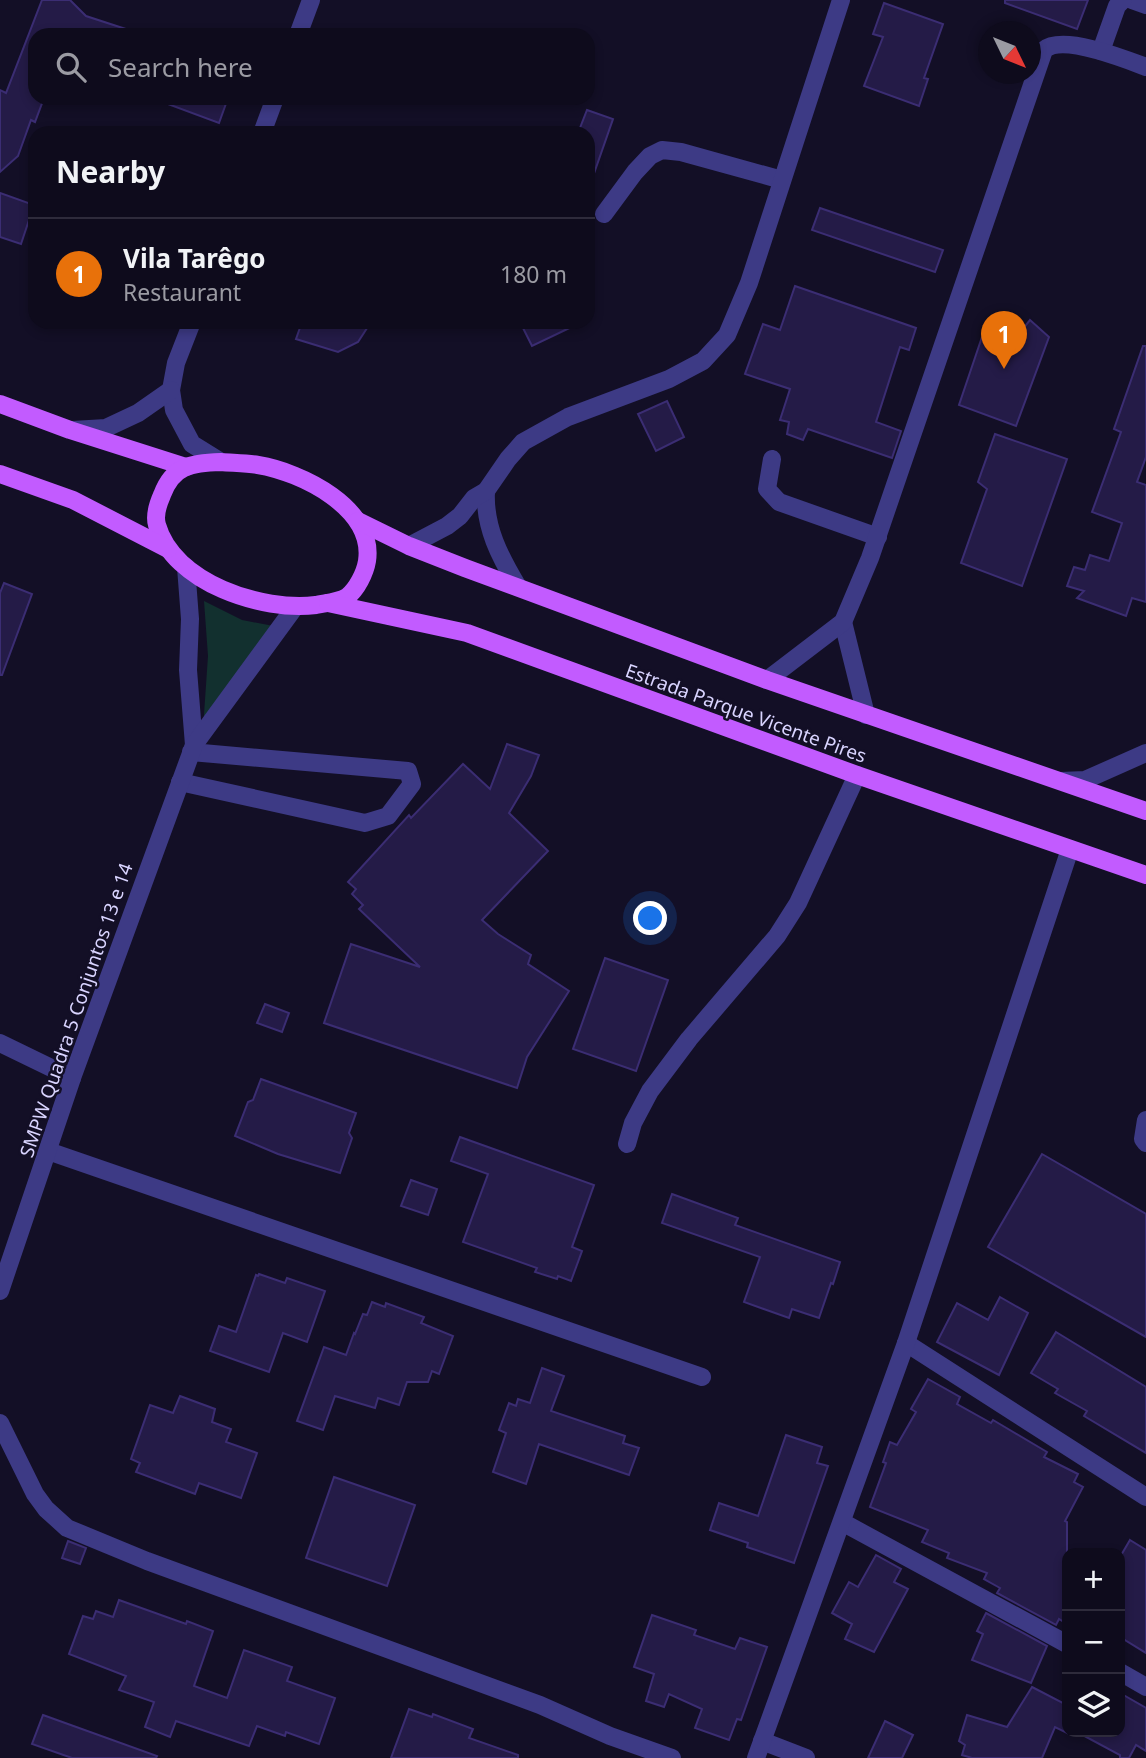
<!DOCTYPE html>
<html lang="en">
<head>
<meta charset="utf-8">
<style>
	body { margin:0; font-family:"Noto Sans",sans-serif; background:#1c1929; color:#f1f3f6 }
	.controls { position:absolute; right:21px; bottom:21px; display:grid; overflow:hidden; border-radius:14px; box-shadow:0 4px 10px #0003 }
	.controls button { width:63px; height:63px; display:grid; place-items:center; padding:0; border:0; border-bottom:2px solid #2e2b3b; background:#0e0b1c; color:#f1f3f6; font:35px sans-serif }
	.compass { position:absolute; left:978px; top:21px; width:63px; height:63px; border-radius:50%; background:#0e0b1c; box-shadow:0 4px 10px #0003; rotate:133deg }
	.you { position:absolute; left:651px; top:919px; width:24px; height:24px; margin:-18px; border:5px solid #fff; border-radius:50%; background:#1a73e8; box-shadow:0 0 0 10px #1a73e833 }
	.badge { display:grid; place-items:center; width:46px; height:46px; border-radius:50%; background:#1a73e8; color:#fff; font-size:23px; font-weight:700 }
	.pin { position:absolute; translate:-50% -58px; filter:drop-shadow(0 2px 4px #0008) }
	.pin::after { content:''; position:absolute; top:37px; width:24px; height:21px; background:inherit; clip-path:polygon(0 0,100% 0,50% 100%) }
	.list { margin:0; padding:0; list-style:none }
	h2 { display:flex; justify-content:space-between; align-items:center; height:91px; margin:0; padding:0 28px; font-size:30px }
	h2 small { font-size:23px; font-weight:400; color:#9b9ba3 }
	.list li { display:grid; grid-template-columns:46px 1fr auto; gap:21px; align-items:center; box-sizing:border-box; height:112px; padding:0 28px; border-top:2px solid #2e2b3b }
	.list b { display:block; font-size:26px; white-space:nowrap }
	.list p { margin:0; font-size:23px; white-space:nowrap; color:#9b9ba3 }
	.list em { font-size:23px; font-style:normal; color:#9b9ba3 }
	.icon { flex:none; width:38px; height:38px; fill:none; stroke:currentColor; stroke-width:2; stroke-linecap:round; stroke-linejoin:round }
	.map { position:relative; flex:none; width:1146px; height:1758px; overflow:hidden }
	.search { position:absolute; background:#0e0b1c; box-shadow:0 4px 10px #0003; left:28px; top:28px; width:567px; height:77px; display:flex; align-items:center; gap:18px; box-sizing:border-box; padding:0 24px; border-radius:21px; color:#9b9ba3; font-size:26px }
	.panel { position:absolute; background:#0e0b1c; box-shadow:0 4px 10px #0003; left:28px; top:126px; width:567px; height:203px; border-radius:21px }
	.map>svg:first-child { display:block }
	.green { fill:#12302f }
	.building { fill:#241b47; stroke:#3b2d73; stroke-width:2 }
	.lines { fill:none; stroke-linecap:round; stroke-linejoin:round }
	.minor { stroke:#3d3a85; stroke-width:18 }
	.major { stroke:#c25bff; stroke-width:18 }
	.labels { text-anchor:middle; stroke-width:5; stroke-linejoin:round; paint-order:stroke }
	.street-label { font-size:19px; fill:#d9d4ff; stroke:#130f26 }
</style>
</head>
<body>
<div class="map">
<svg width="1146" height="1758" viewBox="0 0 1146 1758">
	<rect width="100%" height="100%" fill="#130f26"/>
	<polygon class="green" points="204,601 242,620 279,627 203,729 208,656"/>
	<g class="building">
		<polygon points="42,0 70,0 86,16 132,31 132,35 35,35 35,98 44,98 35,122 31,120 18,156 0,172 0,90 6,93"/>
		<polygon points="1005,0 1088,0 1077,29 1005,3"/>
		<polygon points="884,3 943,24 924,78 928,79 919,106 864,86 883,37 873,34"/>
		<polygon points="158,98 228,98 219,123 157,100"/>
		<polygon points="587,110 613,119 591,182 588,181 588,133 578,133"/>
		<polygon points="0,193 34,205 21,244 0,237"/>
		<polygon points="820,208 943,250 935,272 812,230"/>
		<polygon points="795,286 916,328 909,350 900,347 876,422 901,431 892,458 808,429 803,440 787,434 789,422 780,420 790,389 745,374 763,324 780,330"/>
		<polygon points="1030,320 1049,337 1016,426 959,405 983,334 988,336 989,332 1013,341"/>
		<polygon points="302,322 324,322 337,327 342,322 371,322 358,342 338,352 296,339"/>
		<polygon points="520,322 582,322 532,346"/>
		<polygon points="1143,346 1146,346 1146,457 1137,482 1146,485 1146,602 1132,598 1126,616 1077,598 1084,591 1067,586 1074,567 1085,570 1090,555 1109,561 1122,523 1092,512 1121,432 1114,429"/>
		<polygon points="667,401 684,437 656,451 638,414"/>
		<polygon points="995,434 1067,459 1022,586 961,563 987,489 978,482"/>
		<polygon points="4,583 32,594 2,675 0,675 0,593"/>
		<polygon points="507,744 539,755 531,776 509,813 548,851 482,920 498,934 531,955 528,964 569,991 527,1057 517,1088 324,1023 351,944 420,967 359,909 363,905 352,894 356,889 348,882 409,815 411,818 463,764 490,789"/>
		<polygon points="605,958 668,980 636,1071 573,1049"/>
		<polygon points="265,1004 289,1013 282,1032 257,1023"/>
		<polygon points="261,1079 356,1113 349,1133 352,1138 340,1173 278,1154 235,1136 248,1102 253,1100"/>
		<polygon points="460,1137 594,1185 572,1247 582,1251 571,1281 558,1276 557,1279 535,1272 537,1268 463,1242 488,1174 451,1161"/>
		<polygon points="1042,1154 1146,1214 1146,1337 988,1247"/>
		<polygon points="411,1180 437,1189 428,1215 401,1206"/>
		<polygon points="672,1194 738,1218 735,1225 840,1262 833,1284 831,1283 819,1318 792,1309 789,1318 744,1302 760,1257 662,1223"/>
		<polygon points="259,1274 285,1283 287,1278 325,1291 307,1342 283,1333 269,1372 210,1351 219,1326 236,1332 256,1275 258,1276"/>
		<polygon points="1000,1297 1028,1313 999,1375 937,1342 957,1303 988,1320"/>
		<polygon points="372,1302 385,1307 386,1303 424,1317 421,1323 453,1336 439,1374 432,1371 428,1382 407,1382 399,1405 378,1398 375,1408 335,1396 323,1430 297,1421 324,1347 346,1355 354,1333 355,1334 363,1314 367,1315"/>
		<polygon points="1056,1332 1146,1387 1146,1453 1084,1416 1087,1411 1055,1393 1058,1389 1031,1373"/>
		<polygon points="542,1368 564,1376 551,1411 625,1436 623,1443 639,1448 629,1475 539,1444 526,1484 493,1472 506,1433 499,1430 509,1403 516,1406 518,1399 530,1403"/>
		<polygon points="928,1379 960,1397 957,1404 991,1423 993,1420 1047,1452 1044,1457 1078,1474 1074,1482 1083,1487 1065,1521 1067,1522 1067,1624 1059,1619 1056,1625 997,1593 1000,1588 984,1579 987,1573 947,1558 949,1553 922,1542 928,1530 870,1507 886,1463 883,1462 890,1442 897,1445 916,1412 911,1409"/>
		<polygon points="180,1396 215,1409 212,1422 231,1429 226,1442 257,1453 241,1498 199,1483 195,1494 136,1472 140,1463 131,1459 150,1405 173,1413"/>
		<polygon points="786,1435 822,1447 817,1463 828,1466 794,1563 747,1547 748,1543 710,1530 719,1503 758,1516"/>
		<polygon points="334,1477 415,1505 387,1586 306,1558"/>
		<polygon points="1130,1540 1146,1550 1146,1653 1120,1637 1120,1557"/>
		<polygon points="68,1541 86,1548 80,1564 62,1558"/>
		<polygon points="876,1555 901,1569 894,1582 908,1589 874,1652 845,1639 852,1624 832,1613 849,1582 858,1587"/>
		<polygon points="119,1600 186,1624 187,1621 213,1631 194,1686 227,1698 244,1650 292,1667 287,1681 335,1698 319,1744 286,1732 285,1736 257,1726 249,1746 176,1721 170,1737 145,1727 154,1702 119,1690 126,1676 69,1654 83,1616 93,1619 96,1611 113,1617"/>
		<polygon points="986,1613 1047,1646 1031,1683 972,1660 983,1634 977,1631"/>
		<polygon points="652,1615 696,1630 694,1635 735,1649 740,1638 767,1647 741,1720 737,1719 729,1740 695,1728 702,1709 669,1694 664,1707 646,1701 654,1674 634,1667"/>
		<polygon points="1032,1687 1067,1705 1067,1733 1055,1727 1042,1758 972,1758 962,1755 965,1745 959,1741 967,1715 1007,1727"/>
		<polygon points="1120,1693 1146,1708 1146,1751 1136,1745 1129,1758 1120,1758 1120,1755 1077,1732 1120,1732"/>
		<polygon points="409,1709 432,1717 433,1714 473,1729 469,1738 518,1755 518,1758 391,1758"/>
		<polygon points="43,1715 157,1756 156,1758 72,1758 32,1744"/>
		<polygon points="885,1721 913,1735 902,1758 868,1758"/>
	</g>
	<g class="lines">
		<g class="minor">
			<polyline points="1132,0 1146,5"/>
			<polyline points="298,35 311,0"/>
			<polyline points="1101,51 1117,6 1123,0"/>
			<polyline points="262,133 275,98"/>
			<polyline points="604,214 635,172 650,156 662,150 681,152 782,180"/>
			<polyline points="192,322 176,363 171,390 174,410 192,444 221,462"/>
			<polyline points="73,430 106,428 138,413 171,390"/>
			<polyline points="772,459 767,489 779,502 878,537"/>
			<path d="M486,491C484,527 500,557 518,587"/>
			<polyline points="409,546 447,526 460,516 474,498 486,491 508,459 523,442 568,417 669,379 703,361 727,335 749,283 841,0"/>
			<polyline points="186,567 190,619 188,670 194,745"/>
			<polyline points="843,622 866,715"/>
			<path d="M767,680L843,622L870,558L1044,50C1062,34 1125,59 1146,67"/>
			<polyline points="1061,781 1085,780 1146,753"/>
			<polyline points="180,782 365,823 388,816 412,784 408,771 191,752"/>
			<polyline points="0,1043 72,1078"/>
			<polyline points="1146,1120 1143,1139 1146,1143"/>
			<polyline points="627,1144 633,1123 650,1091 689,1039 777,936 798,903 857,775"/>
			<polyline points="48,1151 702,1377"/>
			<polyline points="0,1291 72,1078 194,745 295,607"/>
			<polyline points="906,1343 1146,1497"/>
			<polyline points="0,1423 35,1494 46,1509 67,1528 147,1561 540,1705 610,1736 672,1758"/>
			<polyline points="842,1522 1067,1644"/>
			<polyline points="1120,1672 1146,1687"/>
			<polyline points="762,1741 806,1758"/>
			<polyline points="756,1758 906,1343 1070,849"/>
		</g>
		<g class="major">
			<polyline points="0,404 70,430 186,467"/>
			<path d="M221,462C233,463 246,463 258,465C301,472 375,508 367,561C365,573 357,589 347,597C339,602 326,603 316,605C263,612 173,583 157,525C154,515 158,504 162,495C173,465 192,463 221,462Z"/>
			<polyline points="0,474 73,500 168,549"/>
			<polyline points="358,521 409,546 465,568 767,680 1146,811"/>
			<polyline points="328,603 467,633 857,775 1146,875"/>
		</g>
	</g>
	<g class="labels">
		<g class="street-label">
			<text transform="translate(746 713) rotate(20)" y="7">Estrada Parque Vicente Pires</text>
			<text transform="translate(76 1010) rotate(-71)" y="7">SMPW Quadra 5 Conjuntos 13 e 14</text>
		</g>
	</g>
</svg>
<div class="controls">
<button>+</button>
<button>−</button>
<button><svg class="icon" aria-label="layers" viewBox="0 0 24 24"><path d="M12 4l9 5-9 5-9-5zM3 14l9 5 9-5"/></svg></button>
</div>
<svg class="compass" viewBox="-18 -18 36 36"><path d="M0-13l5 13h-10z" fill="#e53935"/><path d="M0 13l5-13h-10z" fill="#9b9ba3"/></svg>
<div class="you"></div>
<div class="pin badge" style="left:1004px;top:369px;background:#e8710a">1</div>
<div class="search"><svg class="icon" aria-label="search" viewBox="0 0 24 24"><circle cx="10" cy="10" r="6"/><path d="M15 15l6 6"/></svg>Search here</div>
<section class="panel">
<h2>Nearby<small></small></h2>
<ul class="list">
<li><span class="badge" style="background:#e8710a">1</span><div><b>Vila Tarêgo</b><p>Restaurant</p></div><em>180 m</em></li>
</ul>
</section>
</div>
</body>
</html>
